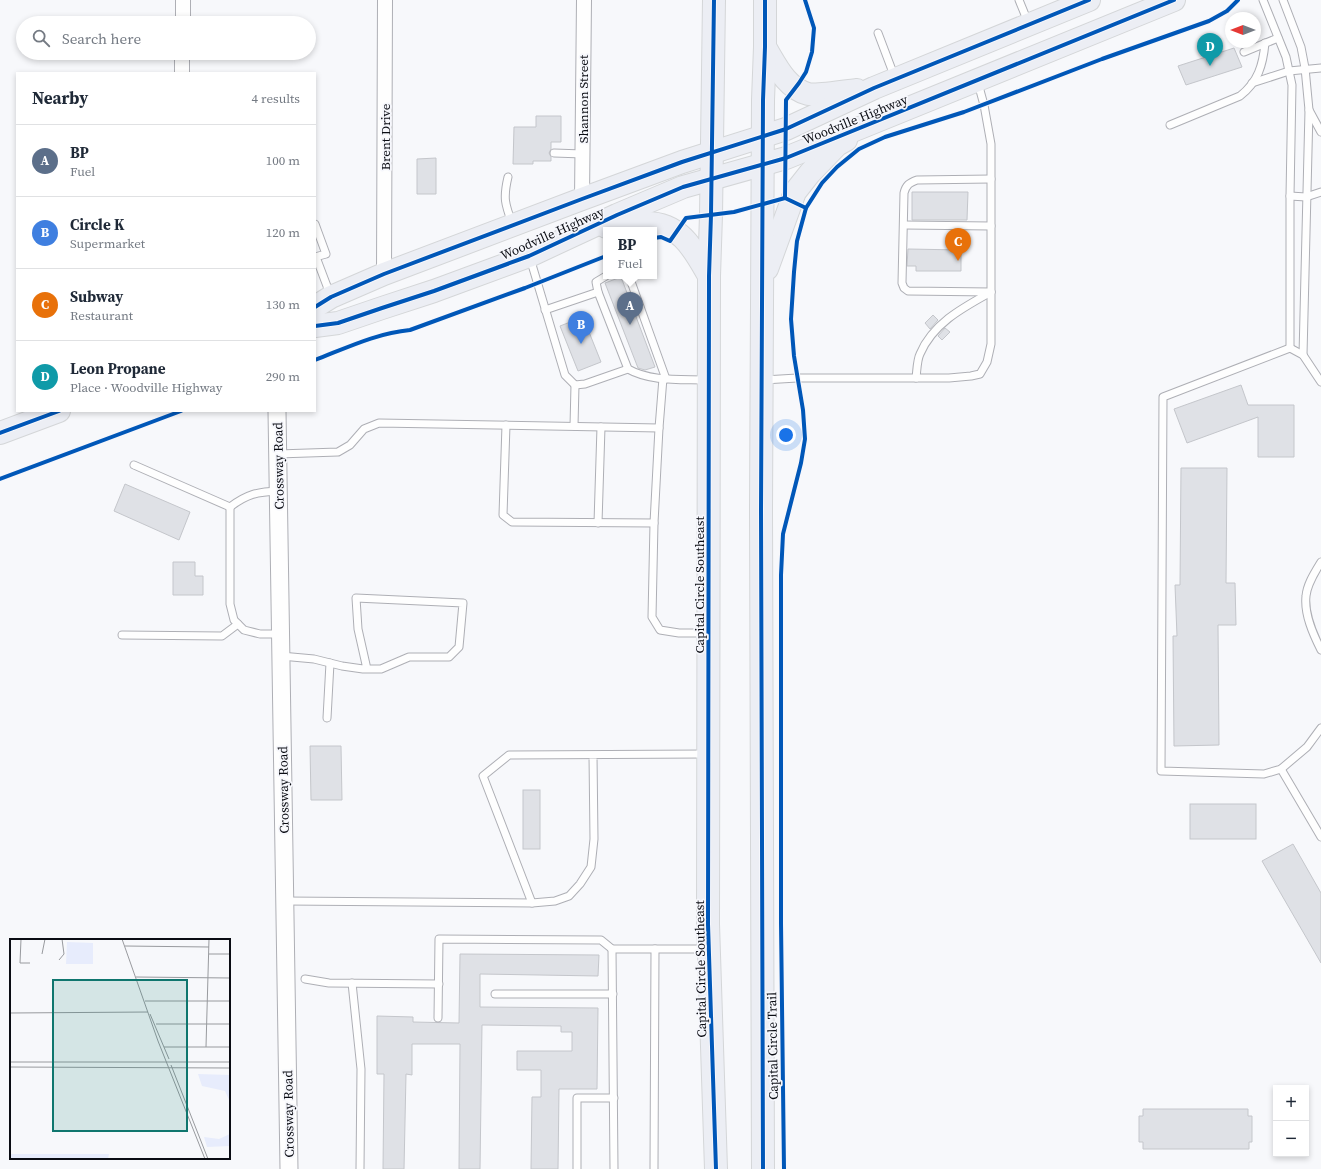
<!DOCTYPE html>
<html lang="en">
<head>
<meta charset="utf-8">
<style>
	body { margin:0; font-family:"Source Serif 4",serif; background:#f2f2f3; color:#1f2937 }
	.controls { position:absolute; right:12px; bottom:12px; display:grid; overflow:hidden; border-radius:0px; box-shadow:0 2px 6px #0003 }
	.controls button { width:36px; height:36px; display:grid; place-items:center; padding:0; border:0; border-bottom:1px solid #e0e1e3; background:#fff; color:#1f2937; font:20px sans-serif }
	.compass { position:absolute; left:1225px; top:12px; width:36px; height:36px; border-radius:50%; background:#fff; box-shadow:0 2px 6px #0003; rotate:270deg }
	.you { position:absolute; left:786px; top:435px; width:14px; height:14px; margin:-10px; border:3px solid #fff; border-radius:50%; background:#1a73e8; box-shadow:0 0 0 6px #1a73e833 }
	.badge { display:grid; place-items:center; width:26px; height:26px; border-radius:50%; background:#db2777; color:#fff; font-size:13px; font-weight:700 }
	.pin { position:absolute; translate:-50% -33px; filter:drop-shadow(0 1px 2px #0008) }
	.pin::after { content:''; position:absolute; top:21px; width:14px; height:12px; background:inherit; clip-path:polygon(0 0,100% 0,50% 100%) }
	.popup { position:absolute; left:603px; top:227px; width:54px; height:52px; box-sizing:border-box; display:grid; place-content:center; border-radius:0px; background:#fff; filter:drop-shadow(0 1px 3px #0005); font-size:13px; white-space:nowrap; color:#747a83 }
	.popup b { font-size:15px; color:#1f2937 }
	.popup::after { content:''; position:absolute; left:50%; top:100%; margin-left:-8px; border:8px solid transparent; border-top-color:#fff }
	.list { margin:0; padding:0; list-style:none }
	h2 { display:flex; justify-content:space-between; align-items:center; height:52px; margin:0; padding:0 16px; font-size:17px }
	h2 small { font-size:13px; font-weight:400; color:#747a83 }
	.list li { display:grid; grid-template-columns:26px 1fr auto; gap:12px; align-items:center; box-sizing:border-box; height:72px; padding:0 16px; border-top:1px solid #e0e1e3 }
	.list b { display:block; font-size:15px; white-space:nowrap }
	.list p { margin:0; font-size:13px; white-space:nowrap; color:#747a83 }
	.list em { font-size:13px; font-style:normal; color:#747a83 }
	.icon { flex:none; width:22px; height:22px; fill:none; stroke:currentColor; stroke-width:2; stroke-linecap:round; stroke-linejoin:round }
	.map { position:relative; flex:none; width:1321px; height:1169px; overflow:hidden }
	.search { position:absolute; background:#fff; box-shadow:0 2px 6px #0003; left:16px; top:16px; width:300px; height:44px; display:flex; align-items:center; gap:10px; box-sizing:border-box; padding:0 14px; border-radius:22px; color:#747a83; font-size:15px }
	.panel { position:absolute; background:#fff; box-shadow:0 2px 6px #0003; left:16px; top:72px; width:300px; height:340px; border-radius:0px }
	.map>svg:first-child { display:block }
	.building { fill:#dfe1e6; stroke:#c4c6cb }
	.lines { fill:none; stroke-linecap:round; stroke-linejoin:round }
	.service-casing { stroke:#aeafb5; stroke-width:9 }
	.minor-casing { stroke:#aeafb5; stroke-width:16 }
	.tertiary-casing { stroke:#aeafb5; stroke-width:19 }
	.primary-casing { stroke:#d4d6d8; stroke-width:24 }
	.service { stroke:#fefefe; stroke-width:7 }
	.minor { stroke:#fefefe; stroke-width:14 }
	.tertiary { stroke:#fefefe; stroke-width:17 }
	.primary { stroke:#eceef4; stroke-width:22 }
	.cycleway-casing { stroke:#f6f7fc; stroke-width:6 }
	.cycleway { stroke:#0057b8; stroke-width:4 }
	.labels { text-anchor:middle; stroke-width:3.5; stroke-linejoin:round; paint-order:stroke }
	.street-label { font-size:13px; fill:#0a0c13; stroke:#f6f7fc }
	.inset-road { fill:none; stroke:#989a9e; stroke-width:1 }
	.view { fill:#0f766e; fill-opacity:0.15; stroke:#0f766e; stroke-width:2 }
	.inset-edge { fill:none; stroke:#0a0c13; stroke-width:2 }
</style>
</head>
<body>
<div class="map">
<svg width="1321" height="1169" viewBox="0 0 1321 1169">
	<rect width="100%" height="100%" fill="#f7f8fb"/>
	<g class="building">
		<polygon points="1234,48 1242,67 1186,85 1178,66"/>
		<polygon points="536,116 561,116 561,142 551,142 551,149 549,153 551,157 551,161 533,161 533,164 513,164 514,127 536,127"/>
		<polygon points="436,158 436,194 417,194 417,159"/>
		<polygon points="912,192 968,192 967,220 912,220"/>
		<polygon points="908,249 961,250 961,271 916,271 916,266 907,266"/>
		<polygon points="621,277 655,367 645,370 638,368 605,283"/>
		<polygon points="933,315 938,320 930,329 925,323"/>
		<polygon points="583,317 601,362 578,371 560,326"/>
		<polygon points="945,328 950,332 942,340 938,336"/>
		<polygon points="1241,385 1248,405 1294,405 1294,457 1258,457 1258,417 1187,443 1174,409"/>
		<polygon points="1181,468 1227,468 1226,583 1235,583 1236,625 1218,625 1219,745 1174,746 1173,636 1177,636 1175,585 1180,585"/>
		<polygon points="125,484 190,512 179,540 114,511"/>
		<polygon points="173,562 195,562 195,576 203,576 203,595 173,595"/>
		<polygon points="310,746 341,746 342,800 311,800"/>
		<rect x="523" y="790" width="17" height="59"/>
		<rect x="1190" y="804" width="66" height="35"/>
		<polygon points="1293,844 1321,893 1321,963 1262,861"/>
		<polygon points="460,954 599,955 598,976 480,974 480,1007 598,1008 597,1089 559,1089 558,1169 531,1169 532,1097 541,1097 541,1070 517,1070 517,1051 572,1051 572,1032 561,1032 561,1026 482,1025 480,1169 459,1169 460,1044 412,1044 412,1075 406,1074 404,1169 383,1169 384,1074 377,1074 377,1016 413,1017 413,1022 459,1023"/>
		<polygon points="1143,1109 1248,1109 1248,1116 1252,1116 1252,1142 1249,1142 1249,1149 1143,1149 1143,1142 1139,1142 1139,1116 1143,1116"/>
	</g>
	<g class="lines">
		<g class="service-casing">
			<g id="service">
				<polyline points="1019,0 1028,22"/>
				<polyline points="1263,0 1286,57 1292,85 1290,196 1290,348"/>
				<polyline points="1283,0 1301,47 1305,68 1309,110 1303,355"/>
				<polyline points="878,33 895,78"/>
				<polyline points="1244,52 1278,38"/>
				<polyline points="1252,83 1289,71 1321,68"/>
				<polyline points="1309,110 1321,132"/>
				<path d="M1170,125L1240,96C1258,82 1263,65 1265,43"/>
				<polyline points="554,153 583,154"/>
				<path d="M508,177C503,198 505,204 512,223"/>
				<path d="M991,179L917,180C909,183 906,185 904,193L902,283L904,288L908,291L991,292"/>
				<polyline points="1290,196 1306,197 1321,192"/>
				<polyline points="315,224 326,254 315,257"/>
				<polyline points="904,225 991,226"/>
				<polyline points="316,257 330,294"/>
				<polyline points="530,258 565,375 575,385 585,384 628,369"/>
				<path d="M606,276L596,282L598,292L628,369C651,382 681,379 707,380"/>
				<polyline points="629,276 666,379"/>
				<polyline points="545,310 598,292"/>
				<polyline points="1290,348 1163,397 1161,771 1264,774 1281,769 1307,747 1321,728"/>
				<polyline points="1290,348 1303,355 1321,382"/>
				<path d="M916,378C917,370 917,360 920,354C933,323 964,307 991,292"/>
				<polyline points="764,380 797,378 949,378 971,376 980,374 987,362 991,344 991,144 984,105 978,83"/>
				<polyline points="506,425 503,515 512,522 654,523 659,428"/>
				<polyline points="574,426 575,385"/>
				<polyline points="278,454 338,452 350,445 364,429 379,423 659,428 663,378"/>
				<polyline points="134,465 230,507"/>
				<polyline points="230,507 230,604 234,620 244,630 260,634 281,634"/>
				<path d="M230,507C247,494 257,492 278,491"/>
				<polyline points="598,523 601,427"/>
				<polyline points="654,523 652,617 660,630 679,633 706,633"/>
				<path d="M1321,562C1315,572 1307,584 1306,596C1304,614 1313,634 1321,650"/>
				<polyline points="122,635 222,636 238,624"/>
				<polyline points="281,656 314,659 342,666 363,669 381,669 409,657 449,657 459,647 463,603 356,598 358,629 367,669"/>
				<polyline points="327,718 330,663"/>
				<polyline points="593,755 594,839 591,867 580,884 569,896 555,901 532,903 483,776 509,755 706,754"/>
				<polyline points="1281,769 1321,837"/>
				<polyline points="285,901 532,903"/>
				<polyline points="612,949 614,1169"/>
				<polyline points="305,979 329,983 439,984"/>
				<polyline points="352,983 361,1069 360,1169"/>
				<polyline points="495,994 613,994"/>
				<polyline points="438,1018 439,939 601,940 612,949 706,949"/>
				<polyline points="577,1169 577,1098 614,1098"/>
				<polyline points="654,1169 655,949"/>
			</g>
		</g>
		<g class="minor-casing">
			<g id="minor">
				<polyline points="183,23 183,0"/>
				<polyline points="182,73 182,53"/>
				<polyline points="582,199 584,0"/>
				<polyline points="384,274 385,0"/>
			</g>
		</g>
		<g class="tertiary-casing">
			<polyline id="tertiary" points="277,411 289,1169"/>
		</g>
		<g class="primary-casing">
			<g id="primary">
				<polyline points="714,0 711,215 709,276 708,924 716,1169"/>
				<path d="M765,47C776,65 786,88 808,94C815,96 848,91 857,90"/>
				<path d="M606,227C619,226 633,222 646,223C681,223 694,250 709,276"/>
				<polyline points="767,269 795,192 810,173 837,145 846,140"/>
				<polyline points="315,307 331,297 384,274 582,199 682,162 786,129 874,88 1089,0"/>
				<polyline points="315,326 338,323 382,308 434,291 529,256 617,215 683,187 786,158 1174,0"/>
				<polyline points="0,433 59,411"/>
				<polyline points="763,1169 761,510 763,100 765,47 765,0"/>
			</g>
		</g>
		<use href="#service" class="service"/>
		<use href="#minor" class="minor"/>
		<use href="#tertiary" class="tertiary"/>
		<use href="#primary" class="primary"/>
		<g class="cycleway-casing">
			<g id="cycleway">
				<polyline points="714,0 711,215 709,276 708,924 716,1169"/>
				<polyline points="785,198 786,100 799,83 806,72 812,52 814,28 805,0"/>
				<polyline points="654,238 661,237 670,241 686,218 734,212 785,198 806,208"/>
				<polyline points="315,307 331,297 384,274 582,199 682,162 786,129 874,88 1089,0"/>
				<polyline points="315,326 338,323 382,308 434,291 529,256 617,215 683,187 786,158 1174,0"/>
				<path d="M315,360C346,348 377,333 410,330L525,288L606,256"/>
				<polyline points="0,433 59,411"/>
				<polyline points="0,479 181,411"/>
				<polyline points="763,1169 761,510 763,100 765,47 765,0"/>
				<polyline points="784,1169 781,923 781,575 783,534 801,463 805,439 803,410 794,356 791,319 794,272 797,241 806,208 822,183 837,167 859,149 885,137 964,112 1102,59 1209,21 1227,11 1238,0"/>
			</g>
		</g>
		<use href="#cycleway" class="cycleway"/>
	</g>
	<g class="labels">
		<g class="street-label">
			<text transform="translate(583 99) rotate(-90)" y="5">Shannon Street</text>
			<text transform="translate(855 119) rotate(-22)" y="5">Woodville Highway</text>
			<text transform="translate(385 137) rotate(-90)" y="5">Brent Drive</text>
			<text transform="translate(552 233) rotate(-24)" y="5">Woodville Highway</text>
			<text transform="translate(278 466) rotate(-91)" y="5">Crossway Road</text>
			<text transform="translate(699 585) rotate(-90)" y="5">Capital Circle Southeast</text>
			<text transform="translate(283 790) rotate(-91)" y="5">Crossway Road</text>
			<text transform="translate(700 969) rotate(-91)" y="5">Capital Circle Southeast</text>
			<text transform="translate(772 1046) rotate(-91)" y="5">Capital Circle Trail</text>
			<text transform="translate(288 1114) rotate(-91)" y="5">Crossway Road</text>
		</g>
	</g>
	<g transform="translate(10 939)">
		<rect width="220" height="220" fill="#f7f8fb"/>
		<path d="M188,135L220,136V163L215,152L192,147ZM220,195V207L197,208L194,198L209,200ZM0,215H99L98,220H0Z" fill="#e7ecfc"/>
		<path d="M57,3L83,4V25H56Z" fill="#e7ecfc"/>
		<path class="inset-road" d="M11,0L10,24H20M112,0L148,102L195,220M115,7L199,8M32,15L35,0M199,15H220M49,21L54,15L52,0M126,38L220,39M135,62H220M0,74L138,73M140,75L159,120M146,85H220M154,108H220M196,108L199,0M0,123H220M161,126L198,220M0,128L220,129"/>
		<path class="view" d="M43,41H177V192H43Z"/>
		<rect width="220" height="220" class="inset-edge"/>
	</g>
</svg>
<div class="controls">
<button>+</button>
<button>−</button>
</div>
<svg class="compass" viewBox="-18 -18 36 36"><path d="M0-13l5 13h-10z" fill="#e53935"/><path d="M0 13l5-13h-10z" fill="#747a83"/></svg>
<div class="you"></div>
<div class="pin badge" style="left:630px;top:325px;background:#5c6f8a">A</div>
<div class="popup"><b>BP</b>Fuel</div>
<div class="pin badge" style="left:581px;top:344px;background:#3f7fe0">B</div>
<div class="pin badge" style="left:958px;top:261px;background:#e8710a">C</div>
<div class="pin badge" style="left:1210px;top:66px;background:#0f9aa8">D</div>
<div class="search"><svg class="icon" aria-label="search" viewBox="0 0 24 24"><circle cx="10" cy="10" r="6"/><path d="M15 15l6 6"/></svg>Search here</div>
<section class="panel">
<h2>Nearby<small>4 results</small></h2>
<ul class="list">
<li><span class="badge" style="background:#5c6f8a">A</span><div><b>BP</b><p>Fuel</p></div><em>100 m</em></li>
<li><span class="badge" style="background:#3f7fe0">B</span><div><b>Circle K</b><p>Supermarket</p></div><em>120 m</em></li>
<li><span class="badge" style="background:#e8710a">C</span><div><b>Subway</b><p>Restaurant</p></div><em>130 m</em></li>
<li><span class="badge" style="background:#0f9aa8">D</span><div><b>Leon Propane</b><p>Place · Woodville Highway</p></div><em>290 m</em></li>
</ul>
</section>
</div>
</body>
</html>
